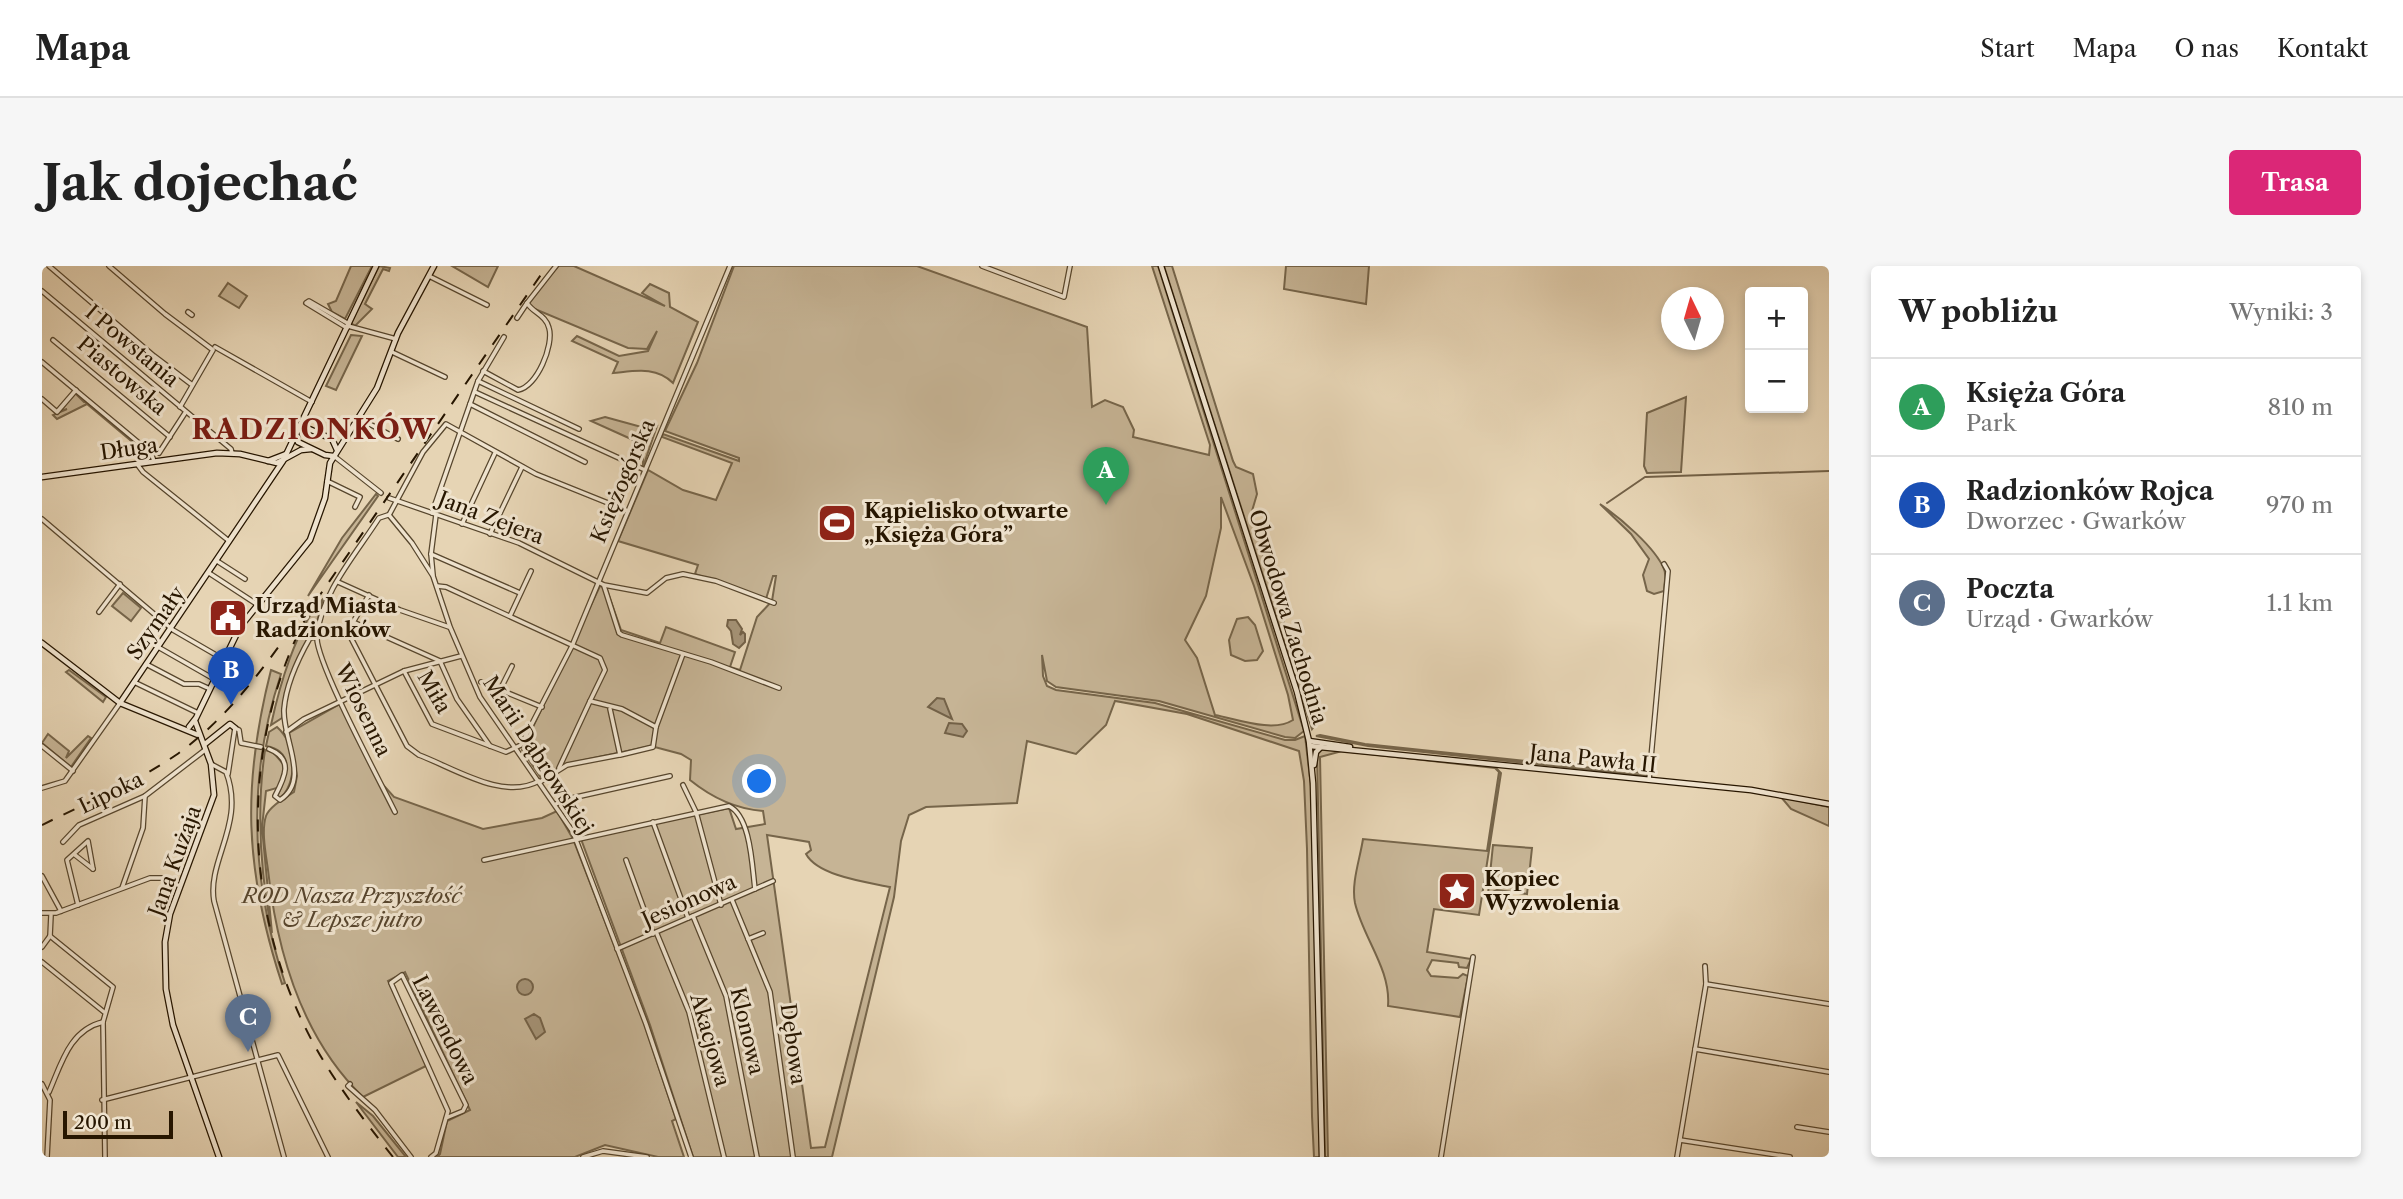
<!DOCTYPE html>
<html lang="pl">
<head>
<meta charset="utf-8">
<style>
	body { margin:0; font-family:"Libre Caslon Text",serif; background:#f6f6f6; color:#222 }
	.controls { position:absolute; right:21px; top:21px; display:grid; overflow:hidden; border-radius:7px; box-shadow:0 4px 10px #0003 }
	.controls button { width:63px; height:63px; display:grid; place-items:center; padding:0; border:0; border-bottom:2px solid #e0e0e0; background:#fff; color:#222; font:35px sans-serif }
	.compass { position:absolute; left:1619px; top:21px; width:63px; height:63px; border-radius:50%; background:#fff; box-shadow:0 4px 10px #0003; rotate:355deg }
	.scale { position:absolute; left:21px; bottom:18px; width:110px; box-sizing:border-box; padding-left:7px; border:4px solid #271600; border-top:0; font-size:19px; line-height:24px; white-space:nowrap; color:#271600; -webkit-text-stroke:5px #efe3ce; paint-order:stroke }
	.you { position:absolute; left:718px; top:516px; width:24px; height:24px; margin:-18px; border:5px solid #fff; border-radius:50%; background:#1a73e8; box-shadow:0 0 0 10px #1a73e833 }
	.badge { display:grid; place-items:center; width:46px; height:46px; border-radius:50%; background:#db2777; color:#fff; font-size:23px; font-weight:700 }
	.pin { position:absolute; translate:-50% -58px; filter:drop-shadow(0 2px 4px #0008) }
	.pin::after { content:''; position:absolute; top:37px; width:24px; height:21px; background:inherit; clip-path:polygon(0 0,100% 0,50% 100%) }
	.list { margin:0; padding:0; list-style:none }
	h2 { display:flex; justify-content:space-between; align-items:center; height:91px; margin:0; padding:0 28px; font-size:30px }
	h2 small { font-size:23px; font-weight:400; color:#767676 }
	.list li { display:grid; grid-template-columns:46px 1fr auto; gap:21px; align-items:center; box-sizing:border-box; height:98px; padding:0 28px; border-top:2px solid #e0e0e0 }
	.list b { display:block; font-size:26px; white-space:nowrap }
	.list p { margin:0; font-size:23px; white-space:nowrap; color:#767676 }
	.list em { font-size:23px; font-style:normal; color:#767676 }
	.map { position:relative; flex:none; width:1787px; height:891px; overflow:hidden; border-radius:7px }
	header { display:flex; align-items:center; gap:42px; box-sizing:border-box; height:98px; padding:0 35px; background:#fff; border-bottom:2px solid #e0e0e0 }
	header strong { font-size:33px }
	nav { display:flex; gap:38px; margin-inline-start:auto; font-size:24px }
	.intro { display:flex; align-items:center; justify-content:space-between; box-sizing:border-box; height:168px; padding:0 42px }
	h1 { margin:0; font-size:49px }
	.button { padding:18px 32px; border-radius:7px; background:#db2777; color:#fff; font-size:24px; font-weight:700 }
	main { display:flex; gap:42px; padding:0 42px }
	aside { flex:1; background:#fff; border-radius:7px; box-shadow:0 4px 10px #0003 }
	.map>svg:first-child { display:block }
	.green { fill:#c6b495; stroke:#76654a; stroke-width:2; fill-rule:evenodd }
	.water { fill:#a59377; stroke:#736147; stroke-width:2 }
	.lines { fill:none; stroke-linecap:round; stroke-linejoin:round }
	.stream { stroke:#736147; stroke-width:2 }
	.street-casing { stroke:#57462d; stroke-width:6 }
	.secondary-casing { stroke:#271600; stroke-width:7 }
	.street { stroke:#efe3ce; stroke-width:3.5 }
	.secondary { stroke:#efe3ce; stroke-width:4.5 }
	.rail { stroke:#271600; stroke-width:2; stroke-dasharray:12 12; stroke-linecap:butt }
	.labels { text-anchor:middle; stroke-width:6; stroke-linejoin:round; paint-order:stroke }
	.street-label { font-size:21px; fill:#271600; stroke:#efe3ce }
	.poi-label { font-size:21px; font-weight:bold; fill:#271600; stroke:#efe3ce; text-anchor:start }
	.park-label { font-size:21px; font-style:italic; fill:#57452d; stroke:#efe3ce }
	.district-label { font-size:28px; font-weight:bold; letter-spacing:2px; fill:#7a1f14; stroke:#efe3ce }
</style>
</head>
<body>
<header>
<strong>Mapa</strong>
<nav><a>Start</a><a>Mapa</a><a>O nas</a><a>Kontakt</a></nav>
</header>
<div class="intro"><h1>Jak dojechać</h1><a class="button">Trasa</a></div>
<main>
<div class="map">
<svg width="1787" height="891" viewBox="0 0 1787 891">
	<rect width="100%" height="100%" fill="#e6d4b4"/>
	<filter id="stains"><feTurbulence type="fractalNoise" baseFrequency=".00286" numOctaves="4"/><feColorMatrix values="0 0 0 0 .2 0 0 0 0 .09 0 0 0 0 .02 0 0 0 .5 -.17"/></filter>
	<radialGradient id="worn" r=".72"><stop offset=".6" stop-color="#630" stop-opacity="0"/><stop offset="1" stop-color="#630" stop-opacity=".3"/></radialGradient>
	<g class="green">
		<polygon points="309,0 330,0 303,53 290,46 286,38 294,35"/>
		<polygon points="337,0 348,2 347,5 341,3 323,38 330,43 313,60 309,57"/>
		<polygon points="410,0 456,0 446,21"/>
		<path d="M516,0H532L623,40L600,27L608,18L627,27L628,41L656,56L631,117C614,100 593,105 571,107L576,96L530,75L535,70L577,90L606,85L615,65L605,83L586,82L488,41L486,36Z"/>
		<path d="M692,0H875L1045,61L1050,141L1063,134L1081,141L1092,164L1091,171L1167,189L1168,179L1110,0H1116L1262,465L1253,472L1243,471L1117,435L1014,421L1005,415L1000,389L1001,410L1005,420L1014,424L1113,437L1243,474H1253L1263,470L1270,529L1278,891H1272L1270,850L1265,583L1262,515L1257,485L1145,448L1073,435L1064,459L1034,488L985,475L975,537L884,541L867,549L859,575L852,631L790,891H651L608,759L539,573L687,542L694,563L723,558L721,545C694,543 669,531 648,514L649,494L639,488L609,480L528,497L499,512L480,484L558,320L564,321L579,364L618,377L624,361L693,386L688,401L698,404L715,351L730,335L734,310H731L724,333L653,308L656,299L576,275L606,204L641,224L674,234L690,197L620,171L621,168L697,195V192L623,165L655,97ZM1179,231L1212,320L1246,429L1251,454C1231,467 1195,453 1173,449L1155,392L1143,374L1164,330L1179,262ZM725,569L767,576L769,584L764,588C776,610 824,616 848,621L783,881L769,882Z"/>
		<polygon points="1122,0 1130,0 1191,195 1194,201 1211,208 1215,228 1210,245 1212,259 1273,459 1270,463"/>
		<polygon points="1244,0 1327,0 1324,38 1242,23"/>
		<polygon points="186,17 205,30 197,42 177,30"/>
		<polygon points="309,69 320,70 294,124 284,120"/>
		<polygon points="33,127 42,136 43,136 100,184 45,138 15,153 11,149 25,143 18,145"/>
		<polygon points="1644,131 1639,206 1605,207 1602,200 1605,147"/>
		<polygon points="563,151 603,162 615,160 601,201 601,181 589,173 549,155"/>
		<polygon points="334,228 336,230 266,330 300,272"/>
		<path d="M1558,238C1577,251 1613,281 1622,303C1625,309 1622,318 1622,325L1612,328L1605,325L1601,309L1607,293L1589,268Z"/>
		<polygon points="81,327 99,342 89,355 70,340"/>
		<path d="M281,333L275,356L251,405L240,452L229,459C237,422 254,360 281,333Z"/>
		<polygon points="1206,351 1213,359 1221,385 1215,394 1203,395 1189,389 1187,374 1195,353"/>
		<polygon points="27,404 64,431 61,436 24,406"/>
		<path d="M229,404L239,408C205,510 209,615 243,717L240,718C202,602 200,518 229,404Z"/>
		<path d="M298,438L334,511L352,531L441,563L500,552L515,545L531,573L600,751L634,853L630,855L642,891H616L563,879L533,891H395L398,888L405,855L428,844L363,706L346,715L386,799L321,831C260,772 235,686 226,604C224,589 219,565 224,550C228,540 243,532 252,526L255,510L247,467Z"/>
		<path d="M235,461C256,480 255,519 237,533L235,530C244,513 254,485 224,480L227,466Z"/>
		<polygon points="6,468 27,485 24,492 46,470 49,472 29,501 0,477"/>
		<polygon points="1278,469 1323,478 1599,507 1606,505 1605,510 1326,480 1274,470"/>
		<path d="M1280,483L1453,501L1459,507L1437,649L1392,643L1385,686L1429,693L1425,702L1417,701L1416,697L1390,694L1385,704L1389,710L1416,712L1421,708L1426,710L1418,751L1346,740C1349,703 1321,672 1313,637C1309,617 1318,593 1321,573L1445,585L1457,506L1453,502L1300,485L1278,491L1286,891H1283L1275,488Z"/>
		<path d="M223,484L231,486L242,499L240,514L235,522L224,525L220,561L230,667C218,606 214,546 223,484Z"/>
		<polygon points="1739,531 1787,541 1787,560 1749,543"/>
		<polygon points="1451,579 1490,582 1485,628 1455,624 1446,628"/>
		<polygon points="314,836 331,850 364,891 356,891"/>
	</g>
	<g class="water">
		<polygon points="784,247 810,257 807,267 780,258"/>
		<polygon points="686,354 694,354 700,363 698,369 701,366 703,368 703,376 697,382 691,378 689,365 685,360"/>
		<polygon points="895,432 902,433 910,453 886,441"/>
		<polygon points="907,457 920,458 925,465 921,471 903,467"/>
		<circle cx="483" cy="721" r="8"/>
		<polygon points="492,748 498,752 503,766 494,773 483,753"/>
	</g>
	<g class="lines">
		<polyline class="stream" points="1565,237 1603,211 1787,205"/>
		<g class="street-casing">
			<g id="street">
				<polyline points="7,0 112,90 149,118"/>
				<polyline points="67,0 123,48 171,84 138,141"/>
				<polyline points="940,0 1022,31 1028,0"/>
				<polyline points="387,10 445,39"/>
				<polyline points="0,25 189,183 190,187"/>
				<polyline points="146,46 150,49"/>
				<polyline points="475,52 485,37"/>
				<polyline points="306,60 354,73"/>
				<polyline points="305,62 264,37 267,35 307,58"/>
				<polyline points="11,74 128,171"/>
				<polyline points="173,81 270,136"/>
				<polyline points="350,86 403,111"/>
				<polyline points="0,96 109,187 112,195"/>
				<path d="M441,105L476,124C495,121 512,79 507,62C504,49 491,47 485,37L514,0"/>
				<polyline points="436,115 537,163"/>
				<polyline points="433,126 603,204"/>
				<polyline points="0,133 15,146 34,124"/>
				<polyline points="428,138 543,196"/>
				<polyline points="318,153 356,173"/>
				<polyline points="117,187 143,147"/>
				<polyline points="292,190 339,227"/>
				<polyline points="95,198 101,206 187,275"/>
				<polyline points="285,215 318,231 313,241"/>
				<polyline points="347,232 477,277 562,319 605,327 624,312 641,308 674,315 732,337"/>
				<polyline points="390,247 436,115 462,71"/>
				<path d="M346,249L337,252C314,288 279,327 275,370C272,393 339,517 353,546"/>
				<polyline points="347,249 370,277 391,310 408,361 438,431 531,566 604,758 649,891"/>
				<polyline points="347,249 381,186 404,158 494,208 586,245"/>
				<polyline points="0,253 131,364 181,393"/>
				<polyline points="420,258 453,187"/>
				<polyline points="448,268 480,201"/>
				<polyline points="389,288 478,327"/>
				<polyline points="175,295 203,313"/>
				<polyline points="167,307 216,339"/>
				<polyline points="391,309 389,288 394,249"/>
				<polyline points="296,316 358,344 407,361"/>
				<polyline points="395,320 404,321 558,392 563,404 548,435 580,443 614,461"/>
				<polyline points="562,320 577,367 580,369 669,396 737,422"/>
				<path d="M327,329L310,358L309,372L365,480L377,489C412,502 461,535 497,515"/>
				<polyline points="57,346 78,318"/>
				<polyline points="468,350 489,305"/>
				<polyline points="311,356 398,395 415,433 448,480"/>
				<polyline points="116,381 172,413"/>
				<polyline points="104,398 142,418 157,418 168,423"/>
				<polyline points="362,405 390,458 464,486 479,479 530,380 688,0"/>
				<polyline points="92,416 156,447"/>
				<polyline points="439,416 500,441"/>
				<polyline points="458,424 470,400"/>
				<polyline points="568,443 578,489 611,481 614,461 641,388"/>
				<polyline points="193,462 197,464 199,477 219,481"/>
				<polyline points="244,466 262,453 362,405 419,390"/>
				<polyline points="0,480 31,505"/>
				<path d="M227,483C252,493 243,511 233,530L238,534C269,514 240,473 242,443C244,419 256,393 268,372L275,371"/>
				<path d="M169,498L184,506C204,557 165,594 172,635L242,891"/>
				<polyline points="517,502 548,435"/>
				<polyline points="186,508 193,462"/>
				<polyline points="1607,514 1626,305 1622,298"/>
				<polyline points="498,516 525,499 577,489"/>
				<polyline points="641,519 654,546 679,639"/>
				<polyline points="0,522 23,515 78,437"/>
				<polyline points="514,538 521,534 628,510"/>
				<polyline points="611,556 646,652"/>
				<polyline points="21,576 37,559 103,530 163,484"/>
				<polyline points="33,589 51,603"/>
				<path d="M442,594L687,540C709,551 710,600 713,623"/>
				<polyline points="584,594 611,668"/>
				<polyline points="0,610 19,645"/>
				<polyline points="80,622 101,562 103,530"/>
				<polyline points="690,634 728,726 751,891"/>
				<polyline points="36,639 25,594 46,575 51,603"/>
				<polyline points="0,647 14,647 108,612 120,612 138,620"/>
				<polyline points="651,650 684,730 715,891"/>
				<polyline points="615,668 647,746 682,891"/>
				<polyline points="8,670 71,721 61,756 63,891"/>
				<polyline points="706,673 721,667"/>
				<polyline points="0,681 8,670 9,649"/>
				<polyline points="575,683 731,615"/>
				<polyline points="0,696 62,746"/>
				<polyline points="1664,718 1787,738"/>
				<polyline points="1653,783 1787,806"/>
				<polyline points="0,818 8,834 5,891"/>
				<polyline points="308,818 306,820 333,844 369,891"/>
				<path d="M7,826C19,799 27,764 61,756"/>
				<polyline points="60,834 236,789 286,891"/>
				<polyline points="1755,861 1787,866"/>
				<polyline points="1638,874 1748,891"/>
				<polyline points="389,891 394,887 406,845 349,717 360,709 424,839 421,845 404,852"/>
				<polyline points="541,891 561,885 605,891"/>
				<polyline points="1399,891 1431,691"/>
				<polyline points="1635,891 1664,718 1663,700"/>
			</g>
		</g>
		<g class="secondary-casing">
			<g id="secondary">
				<polyline points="1119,0 1255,426 1267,475 1271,517 1280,891"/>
				<polyline points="258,164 265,162 290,173 295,184"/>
				<polyline points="255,171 256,176 283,189 291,190"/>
				<polyline points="226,195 244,188"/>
				<polyline points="0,211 175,187 198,188 235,197 259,184 269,183"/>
				<polyline points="0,377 78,437 156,469"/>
				<polyline points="78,437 241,195 334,0"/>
				<polyline points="153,455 169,498 172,529 128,648 123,676 124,723 131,759 177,891"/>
				<polyline points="147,461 154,452 198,361 268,274 283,232 288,197 335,122 356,67 392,0"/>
				<polyline points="1267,475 1308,481"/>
				<polyline points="163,478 188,458 193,462"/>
				<polyline points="1268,480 1709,524 1787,538"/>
				<polyline points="1272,499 1274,486 1278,482"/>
			</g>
		</g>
		<use href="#street" class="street"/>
		<use href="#secondary" class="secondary"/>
		<g class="rail">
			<path d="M0,559C44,537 93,517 134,489C185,453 220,404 256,354"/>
			<path d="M351,891C318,849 285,807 262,759C199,629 199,465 271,339L505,0"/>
		</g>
	</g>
	<defs>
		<g id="stadium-square" transform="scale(2.0125)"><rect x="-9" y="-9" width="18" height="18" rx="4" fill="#8f2418" stroke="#efe3ce"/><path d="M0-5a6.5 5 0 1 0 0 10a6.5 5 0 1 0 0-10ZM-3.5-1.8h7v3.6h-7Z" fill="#fff"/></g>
		<g id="civic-square" transform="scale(2.0125)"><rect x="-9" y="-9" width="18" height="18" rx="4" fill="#8f2418" stroke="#efe3ce"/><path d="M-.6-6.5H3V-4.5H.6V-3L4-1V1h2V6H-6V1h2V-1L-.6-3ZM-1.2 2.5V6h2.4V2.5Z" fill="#fff"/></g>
		<g id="sight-square" transform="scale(2.0125)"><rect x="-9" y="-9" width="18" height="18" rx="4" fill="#8f2418" stroke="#efe3ce"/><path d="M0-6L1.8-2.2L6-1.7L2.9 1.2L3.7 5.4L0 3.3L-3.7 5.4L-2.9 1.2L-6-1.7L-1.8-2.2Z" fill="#fff"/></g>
	</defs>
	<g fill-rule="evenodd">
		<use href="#stadium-square" x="795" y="257"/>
		<use href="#civic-square" x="186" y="352"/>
		<use href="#sight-square" x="1415" y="625"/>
	</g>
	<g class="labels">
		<g class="street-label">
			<text transform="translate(90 80) rotate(40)" y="7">I Powstania</text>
			<text transform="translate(80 110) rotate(40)" y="7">Piastowska</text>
			<text transform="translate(87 183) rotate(-8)" y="7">Długa</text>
			<text transform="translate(581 215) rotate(-67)" y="7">Księżogórska</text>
			<text transform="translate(449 252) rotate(21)" y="7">Jana Zejera</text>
			<text transform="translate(1246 351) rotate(73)" y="7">Obwodowa Zachodnia</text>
			<text transform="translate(114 357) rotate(-55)" y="7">Szymały</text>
			<text transform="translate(392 426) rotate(60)" y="7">Miła</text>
			<text transform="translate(321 444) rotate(64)" y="7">Wiosenna</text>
			<text transform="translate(496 489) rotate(57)" y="7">Marii Dąbrowskiej</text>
			<text transform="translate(1551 493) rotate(6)" y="7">Jana Pawła II</text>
			<text transform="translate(69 527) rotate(-26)" y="7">Lipoka</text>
			<text transform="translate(133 595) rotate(-70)" y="7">Jana Kużaja</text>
			<text transform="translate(647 635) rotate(-24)" y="7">Jesionowa</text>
			<text transform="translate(403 764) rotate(63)" y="7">Lawendowa</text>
			<text transform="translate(705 765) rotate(77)" y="7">Klonowa</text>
			<text transform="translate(668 774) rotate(74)" y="7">Akacjowa</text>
			<text transform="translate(751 778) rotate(82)" y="7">Dębowa</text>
		</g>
		<g class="poi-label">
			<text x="822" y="252">Kąpielisko otwarte<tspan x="822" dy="24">„Księża Góra”</tspan></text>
			<text x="213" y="347">Urząd Miasta<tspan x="213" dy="24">Radzionków</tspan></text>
			<text x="1442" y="620">Kopiec<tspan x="1442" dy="24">Wyzwolenia</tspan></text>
		</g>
		<g class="park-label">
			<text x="310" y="637">ROD Nasza Przyszłość<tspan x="310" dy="24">&amp; Lepsze jutro</tspan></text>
		</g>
		<g class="district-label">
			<text x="272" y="173">RADZIONKÓW</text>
		</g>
	</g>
	<rect width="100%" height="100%" filter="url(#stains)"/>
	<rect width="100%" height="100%" fill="url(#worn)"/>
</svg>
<div class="controls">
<button>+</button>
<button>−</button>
</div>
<svg class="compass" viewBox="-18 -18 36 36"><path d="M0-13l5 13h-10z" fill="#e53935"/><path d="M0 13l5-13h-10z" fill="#767676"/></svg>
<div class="scale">200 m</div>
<div class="you"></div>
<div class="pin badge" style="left:1064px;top:239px;background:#2e9e5b">A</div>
<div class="pin badge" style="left:189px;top:439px;background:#1a4fb4">B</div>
<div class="pin badge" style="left:206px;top:786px;background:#5c6f8a">C</div>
</div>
<aside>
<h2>W pobliżu<small>Wyniki: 3</small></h2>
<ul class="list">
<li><span class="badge" style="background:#2e9e5b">A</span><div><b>Księża Góra</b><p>Park</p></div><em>810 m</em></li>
<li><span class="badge" style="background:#1a4fb4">B</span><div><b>Radzionków Rojca</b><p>Dworzec · Gwarków</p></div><em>970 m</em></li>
<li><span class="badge" style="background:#5c6f8a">C</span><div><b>Poczta</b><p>Urząd · Gwarków</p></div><em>1.1 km</em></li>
</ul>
</aside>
</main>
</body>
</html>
